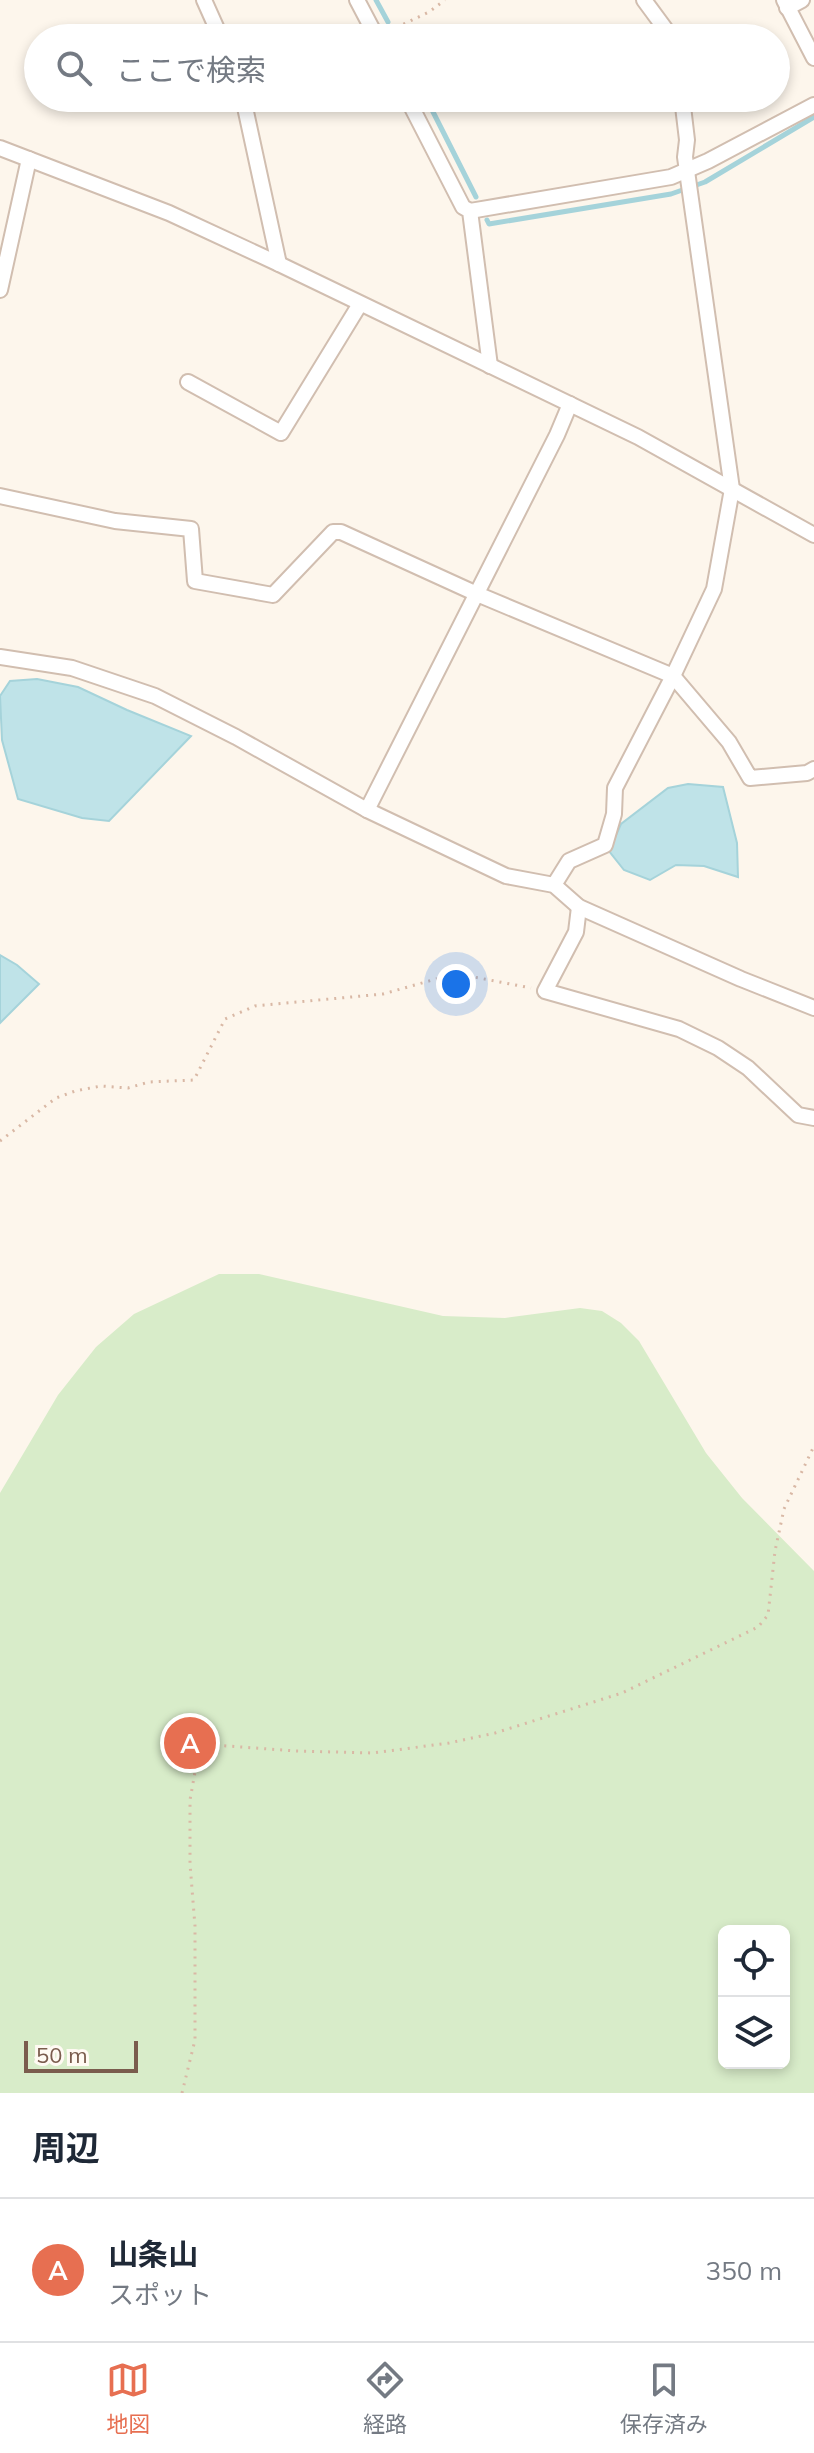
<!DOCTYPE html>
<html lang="ja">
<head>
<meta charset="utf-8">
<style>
	body { margin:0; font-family:Mulish,"Noto Sans JP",sans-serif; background:#f2f2f3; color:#1f2937 }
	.controls { position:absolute; right:24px; bottom:24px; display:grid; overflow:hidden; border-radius:12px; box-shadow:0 4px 12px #0003 }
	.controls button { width:72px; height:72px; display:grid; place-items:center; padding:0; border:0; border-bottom:2px solid #e0e1e3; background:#fff; color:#1f2937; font:40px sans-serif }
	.scale { position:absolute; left:24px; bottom:20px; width:114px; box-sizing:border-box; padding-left:8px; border:4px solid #7a5c4d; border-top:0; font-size:22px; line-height:28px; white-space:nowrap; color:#7a5c4d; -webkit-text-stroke:6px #fffaf3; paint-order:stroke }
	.you { position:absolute; left:456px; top:984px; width:28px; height:28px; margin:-20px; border:6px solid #fff; border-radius:50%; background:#1a73e8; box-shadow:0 0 0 12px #1a73e833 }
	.badge { display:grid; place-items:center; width:52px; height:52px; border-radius:50%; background:#e76f51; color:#fff; font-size:26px; font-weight:700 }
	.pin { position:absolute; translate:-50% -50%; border:4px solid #fff; box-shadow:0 2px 8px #0006 }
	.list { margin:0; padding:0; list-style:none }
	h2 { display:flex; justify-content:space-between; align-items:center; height:104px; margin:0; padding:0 32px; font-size:34px }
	h2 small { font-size:26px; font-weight:400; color:#747a83 }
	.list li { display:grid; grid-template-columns:52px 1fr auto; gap:24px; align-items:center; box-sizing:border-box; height:144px; padding:0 32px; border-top:2px solid #e0e1e3 }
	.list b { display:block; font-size:30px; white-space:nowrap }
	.list p { margin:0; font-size:26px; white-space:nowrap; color:#747a83 }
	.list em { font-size:26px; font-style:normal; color:#747a83 }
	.icon { flex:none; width:44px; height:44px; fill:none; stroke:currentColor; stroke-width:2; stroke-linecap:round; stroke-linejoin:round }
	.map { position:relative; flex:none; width:814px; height:2093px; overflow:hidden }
	.search { position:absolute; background:#fff; box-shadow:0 4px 12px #0003; left:24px; right:24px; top:24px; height:88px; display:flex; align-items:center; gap:20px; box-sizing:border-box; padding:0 28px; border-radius:44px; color:#747a83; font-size:30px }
	.sheet { height:248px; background:#fff }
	nav { display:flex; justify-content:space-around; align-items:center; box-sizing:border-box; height:112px; border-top:2px solid #e0e1e3; background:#fff; font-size:22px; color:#747a83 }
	nav a { display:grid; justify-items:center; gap:4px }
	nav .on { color:#e76f51 }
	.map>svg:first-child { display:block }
	.green { fill:#d8ecc9; fill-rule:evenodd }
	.water { fill:#bfe3e8; stroke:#a5d3da; stroke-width:2 }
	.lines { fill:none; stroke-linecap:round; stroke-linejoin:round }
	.stream { stroke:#a5d3da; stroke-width:5 }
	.minor-casing { stroke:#d1beb0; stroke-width:18 }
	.path { stroke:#d9b8a5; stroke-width:3; stroke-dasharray:2 6; stroke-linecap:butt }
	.minor { stroke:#fff; stroke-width:14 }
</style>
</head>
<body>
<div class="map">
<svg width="814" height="2093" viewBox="0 0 814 2093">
	<rect width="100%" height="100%" fill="#fdf6ec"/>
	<path class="green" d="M219,1274H259L443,1316L505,1318L580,1308L602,1311L621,1323L639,1341L706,1453L742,1498L814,1571V2093H0V1493L58,1395L96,1347L134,1314ZM724,1931H784V2063H724Z"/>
	<g class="water">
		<polygon points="37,679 78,687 127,710 191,736 109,821 82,818 18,799 2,740 0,696 10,681"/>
		<polygon points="688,784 723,787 737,843 738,877 704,866 676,865 650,880 624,870 609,851 621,824 668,788"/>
		<polygon points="0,955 17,965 39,984 0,1023"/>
	</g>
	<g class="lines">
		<g class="stream">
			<polyline points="376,0 388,22"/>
			<polyline points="394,32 396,38"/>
			<polyline points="426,98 476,197"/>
			<polyline points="487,220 489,224 671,194 705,182 814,117"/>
		</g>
		<g class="minor-casing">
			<g id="minor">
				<polyline points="204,0 221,38"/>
				<polyline points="357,0 377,38"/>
				<polyline points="644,0 672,38"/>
				<polyline points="784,0 814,58"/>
				<polyline points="787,8 802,0"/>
				<polyline points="243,98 279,264"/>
				<polyline points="407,98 463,207 470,211 490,366"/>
				<polyline points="0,148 169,213 279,264 638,437 814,535"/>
				<polyline points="470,211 671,177 708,161 814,105"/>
				<polyline points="0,290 29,159"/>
				<polyline points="188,382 281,433 360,304"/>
				<polyline points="0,496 115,521 191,529 195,581 273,595 333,532 341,532 477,594 673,676 729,742 750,778 807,773 814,769"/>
				<polyline points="0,657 72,668 155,696 236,737 367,810 506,876 554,885 579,907 741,979 814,1008"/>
				<polyline points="367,810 557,435 570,404"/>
				<polyline points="554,885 569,861 605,845 614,814 615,788 673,676 714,589 732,489 685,157 687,140 682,98"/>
				<polyline points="579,907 576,932 545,991 679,1029 718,1048 748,1068 798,1115 814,1118"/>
			</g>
		</g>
		<g class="path">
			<polyline points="389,31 429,12 445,0"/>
			<polyline points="0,1141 56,1098 75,1091 101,1086 128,1088 149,1082 194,1080 225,1019 255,1006 383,994 436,979 474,977 531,988"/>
			<polyline points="182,2093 195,2040 195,1926 190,1864 190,1800 200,1744 296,1751 373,1753 449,1743 495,1733 622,1693 758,1627 768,1615 775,1551 784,1509 814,1446"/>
		</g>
		<use href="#minor" class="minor"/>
	</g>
</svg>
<div class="controls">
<button><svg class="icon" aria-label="locate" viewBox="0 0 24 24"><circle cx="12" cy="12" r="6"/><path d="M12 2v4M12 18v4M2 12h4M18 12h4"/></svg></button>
<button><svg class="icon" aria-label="layers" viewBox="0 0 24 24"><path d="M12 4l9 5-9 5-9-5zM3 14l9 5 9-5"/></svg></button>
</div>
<div class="scale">50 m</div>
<div class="you"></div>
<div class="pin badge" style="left:190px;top:1743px">A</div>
<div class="search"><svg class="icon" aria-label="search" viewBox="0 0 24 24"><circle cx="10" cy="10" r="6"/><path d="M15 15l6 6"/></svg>ここで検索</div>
</div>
<section class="sheet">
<h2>周辺<small></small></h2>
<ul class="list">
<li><span class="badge">A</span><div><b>山条山</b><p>スポット</p></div><em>350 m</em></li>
</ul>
</section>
<nav>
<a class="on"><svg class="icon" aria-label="map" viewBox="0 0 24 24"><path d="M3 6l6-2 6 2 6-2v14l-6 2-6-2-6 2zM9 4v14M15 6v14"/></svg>地図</a>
<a><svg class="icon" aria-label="directions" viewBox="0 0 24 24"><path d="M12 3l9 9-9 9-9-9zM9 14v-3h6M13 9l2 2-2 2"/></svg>経路</a>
<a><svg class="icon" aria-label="saved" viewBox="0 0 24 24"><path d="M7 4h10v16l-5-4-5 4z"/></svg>保存済み</a>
</nav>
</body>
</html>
